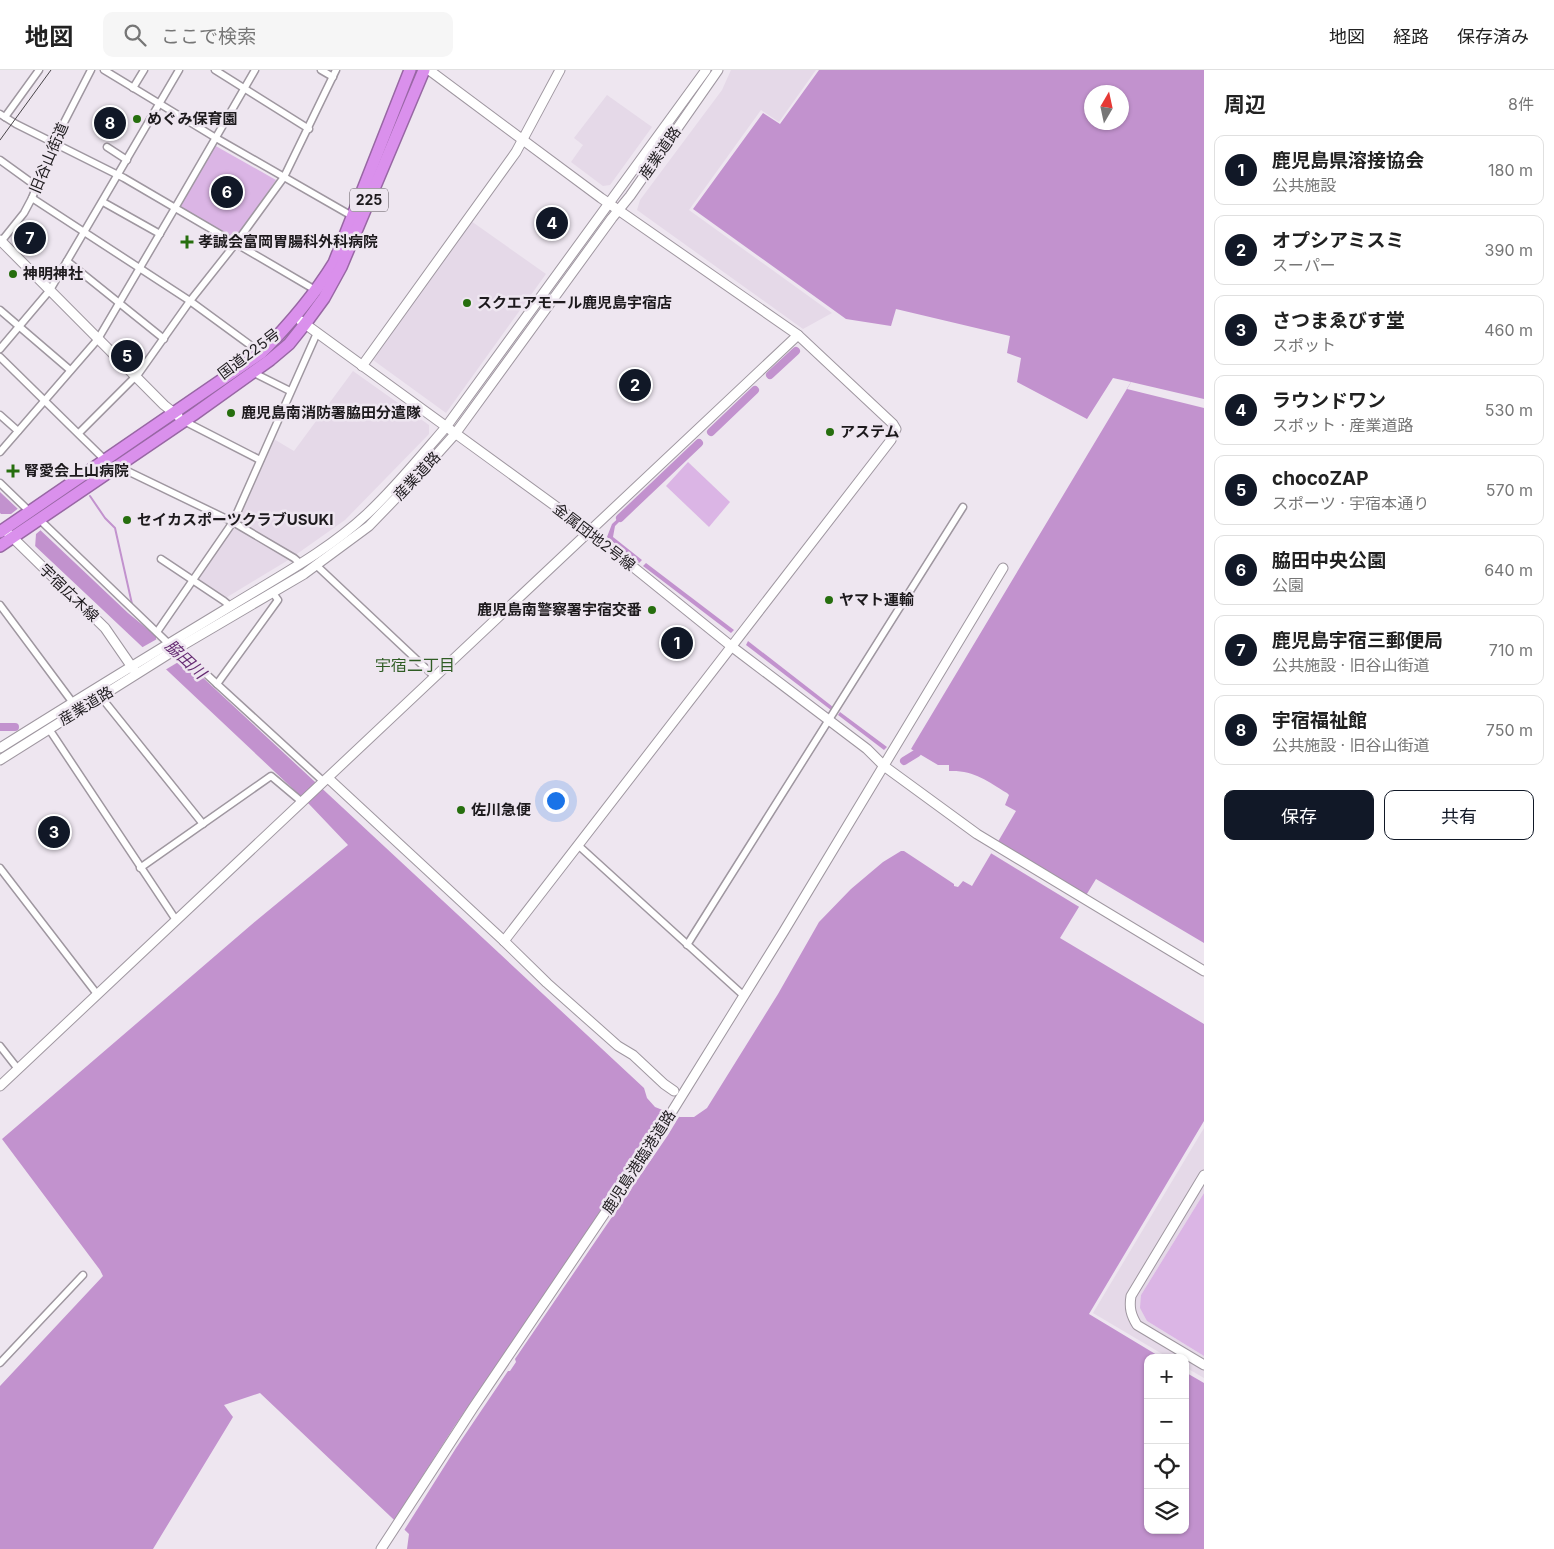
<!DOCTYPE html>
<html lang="ja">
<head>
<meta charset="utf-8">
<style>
	body { margin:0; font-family:Inter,"Noto Sans JP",sans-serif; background:#f6f6f6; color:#222 }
	.controls { position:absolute; right:15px; bottom:15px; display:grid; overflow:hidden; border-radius:10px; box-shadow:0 1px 4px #0004 }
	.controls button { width:45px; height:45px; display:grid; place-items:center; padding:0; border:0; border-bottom:1px solid #e0e0e0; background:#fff; color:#222; font:25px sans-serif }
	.compass { position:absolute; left:1084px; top:15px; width:45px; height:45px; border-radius:50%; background:#fff; box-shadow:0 1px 4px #0004; rotate:9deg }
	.you { position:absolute; left:555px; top:730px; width:18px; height:18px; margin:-12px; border:4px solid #fff; border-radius:50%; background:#1a73e8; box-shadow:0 0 0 8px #1a73e833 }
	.badge { display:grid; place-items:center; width:32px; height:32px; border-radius:50%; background:#111827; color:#fff; font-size:16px; font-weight:700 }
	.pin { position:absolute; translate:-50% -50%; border:2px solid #fff; box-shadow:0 1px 5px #0006 }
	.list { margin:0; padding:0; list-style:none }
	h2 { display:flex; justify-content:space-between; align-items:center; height:65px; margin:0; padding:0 20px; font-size:21px }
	h2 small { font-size:16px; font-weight:400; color:#767676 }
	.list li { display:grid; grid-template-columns:32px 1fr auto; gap:15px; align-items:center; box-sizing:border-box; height:70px; margin:0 10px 10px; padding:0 10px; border:1px solid #e0e0e0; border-radius:10px }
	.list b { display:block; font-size:19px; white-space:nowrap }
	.list p { margin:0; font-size:16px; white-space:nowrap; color:#767676 }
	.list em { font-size:16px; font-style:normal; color:#767676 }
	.actions { display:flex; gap:10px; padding:15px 20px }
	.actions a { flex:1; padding:11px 0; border:1px solid #111827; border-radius:10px; text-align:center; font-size:18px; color:#111827 }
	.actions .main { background:#111827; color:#fff }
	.icon { flex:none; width:28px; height:28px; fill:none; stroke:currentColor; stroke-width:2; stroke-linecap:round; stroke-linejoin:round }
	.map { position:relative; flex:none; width:1204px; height:1479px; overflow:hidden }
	header { display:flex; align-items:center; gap:30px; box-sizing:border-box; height:70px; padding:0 25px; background:#fff; border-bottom:1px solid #e0e0e0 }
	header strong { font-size:24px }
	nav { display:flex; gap:28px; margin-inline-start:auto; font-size:18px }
	.search { width:350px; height:45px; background:#f6f6f6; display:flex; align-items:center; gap:12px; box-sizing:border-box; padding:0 18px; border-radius:10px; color:#767676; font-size:19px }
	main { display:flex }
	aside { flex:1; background:#fff }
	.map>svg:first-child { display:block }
	.built { fill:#e5d9e8 }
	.green { fill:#dbb5e5 }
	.water { fill:#c292ce; fill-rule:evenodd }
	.pier { fill:#eee6f0 }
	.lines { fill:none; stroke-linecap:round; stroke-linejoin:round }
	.stream { stroke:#c292ce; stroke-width:2 }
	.canal { stroke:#c292ce; stroke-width:8 }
	.street-casing { stroke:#9f97a0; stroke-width:9 }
	.secondary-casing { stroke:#9f97a0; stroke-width:11 }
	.highway-casing { stroke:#9867a4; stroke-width:14 }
	.street { stroke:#fff; stroke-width:6 }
	.secondary { stroke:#fff; stroke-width:9 }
	.highway { stroke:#da90ec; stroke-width:11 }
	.tram { stroke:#484448; stroke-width:1 }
	.poi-dot { fill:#266e0e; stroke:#eee6f0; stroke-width:2 }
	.labels { text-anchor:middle; stroke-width:5; stroke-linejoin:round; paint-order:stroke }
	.shield { fill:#eee6f0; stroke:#5c575c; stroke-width:1 }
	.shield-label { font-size:14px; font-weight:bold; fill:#1d1a1d }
	.poi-label { font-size:15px; font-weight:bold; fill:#1d1a1d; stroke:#eee6f0; text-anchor:start }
	.street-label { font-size:15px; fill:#1d1a1d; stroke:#eee6f0 }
	.water-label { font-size:16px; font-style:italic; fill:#652a72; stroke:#eee6f0 }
	.neighbourhood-label { font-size:16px; fill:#2f5c24; stroke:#eee6f0 }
</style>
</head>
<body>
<header>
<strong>地図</strong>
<div class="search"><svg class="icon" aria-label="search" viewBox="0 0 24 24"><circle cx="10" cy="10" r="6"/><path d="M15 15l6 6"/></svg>ここで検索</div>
<nav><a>地図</a><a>経路</a><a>保存済み</a></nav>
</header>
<main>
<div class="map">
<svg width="1204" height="1479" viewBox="0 0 1204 1479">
	<rect width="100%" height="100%" fill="#eee6f0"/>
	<g class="built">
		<polygon points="731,0 816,0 779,52 761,40 689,140 832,243 803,259 637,140 640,130 722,20"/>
		<polygon points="607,25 652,57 610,115 603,116 571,92 583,75 574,68"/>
		<polygon points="471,151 546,204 446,343 373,290"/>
		<polygon points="353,301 429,355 429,364 345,450 294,486 236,452 272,368 294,381"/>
		<polygon points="234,455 290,489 224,529 196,510"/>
		<polygon points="1204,1058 1204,1123 1141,1225 1147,1251 1204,1286 1204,1308 1185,1297 1185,1288 1169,1288 1093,1243"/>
	</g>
	<g class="green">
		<polygon points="214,75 276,110 237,167 233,168 182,138 180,134"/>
		<polygon points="688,392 730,432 709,457 666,416"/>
		<polygon points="1204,1123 1204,1286 1147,1251 1140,1238 1141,1225"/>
	</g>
	<g class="water">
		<path d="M819,0H1204V873L1096,809L1060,868L1204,954V1051L1089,1244L1162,1288H1148V1460H1185V1302L1204,1313V1479H407L409,1464L260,1323L224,1335L233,1347L153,1479H0V1316L103,1206L100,1200L2,1069L257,850L348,775L309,734L0,443V422L128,543L156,566V569L181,593L185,591L644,1018L647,1028L655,1037L680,1047H694L707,1038L778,924L819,852L851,819L883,792L901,781H904L954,814V816L958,817L963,811L972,816L1016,741L1005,735L1009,725L1007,723C987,711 974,700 949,701V695H938L911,679L1131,312L1113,308L1087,349L1017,312L1021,288L1007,283L1010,266L896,239L891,256L846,249L693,139L763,43L780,54ZM1092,22H1122V52H1092Z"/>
		<polygon points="625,442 627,444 615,456 613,467 642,490 639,493 607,467 612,454"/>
		<polygon points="646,493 734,560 731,563 643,496"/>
		<polygon points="748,571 833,637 831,640 746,575"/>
		<polygon points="840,642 887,677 884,680 838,645"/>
	</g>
	<g class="pier">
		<polygon points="1131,312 1204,329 1204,338 1127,319"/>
		<polygon points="20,437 42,459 36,464 35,478 0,444 11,444"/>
		<polygon points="157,569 180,591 165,600 141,578"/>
		<polygon points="996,771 1087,827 1081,838 989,782"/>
		<polygon points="668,1039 680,1045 668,1065 515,1289 516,1292 510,1301 508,1301 456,1378 403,1462 393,1452 454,1357 600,1143"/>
	</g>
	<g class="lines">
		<polyline class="stream" points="90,426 105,448 115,458 132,534"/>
		<g class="canal">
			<polyline points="770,305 796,281"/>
			<polyline points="711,362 755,320"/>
			<polyline points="620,448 699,373"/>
			<polyline points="0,657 15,657"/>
			<polyline points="904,691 917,683"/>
		</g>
		<g class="street-casing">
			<g id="street">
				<polyline points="104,0 216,68 352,146"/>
				<polyline points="215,0 309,59"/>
				<polyline points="321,0 333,7"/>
				<polyline points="133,18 144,0"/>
				<polyline points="0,44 16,54 124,108 317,221"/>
				<polyline points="5,47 39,0"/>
				<polyline points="107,77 127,90"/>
				<polyline points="0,90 36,116"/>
				<polyline points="32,128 190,231 261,283"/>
				<polyline points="103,132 160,164"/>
				<polyline points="0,173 24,143 32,128 54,72 91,0"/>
				<polyline points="67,191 164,269"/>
				<polyline points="0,240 70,300"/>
				<polyline points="0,279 50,220 179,0"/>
				<polyline points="0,287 104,389"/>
				<polyline points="252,302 290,321"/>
				<polyline points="0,345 18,361"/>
				<polyline points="184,351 260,390"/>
				<polyline points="79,363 139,303 190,231 236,173 284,107 336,0"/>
				<polyline points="0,382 98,269 175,138 255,0"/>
				<polyline points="117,396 233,452 294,488 301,494"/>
				<polyline points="0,413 30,442"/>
				<polyline points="39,449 169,574"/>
				<polyline points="161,489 224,531 230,536"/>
				<polyline points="316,495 435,607"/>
				<polyline points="273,523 278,530 217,614 324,712"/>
				<polyline points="0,535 73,633"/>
				<polyline points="157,562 233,452 317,263"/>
				<polyline points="178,578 217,614"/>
				<polyline points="101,627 203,754"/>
				<polyline points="49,659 176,850"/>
				<polyline points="579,776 743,925"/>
				<polyline points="0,798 97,924"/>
				<polyline points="140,798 271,706 302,732"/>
				<polyline points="687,875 963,437"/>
				<polyline points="0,976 18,999"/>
				<polyline points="0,1293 83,1205"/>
			</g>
		</g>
		<g class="secondary-casing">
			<g id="secondary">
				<polyline points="429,0 601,128 798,265 893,354 896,359 891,370 504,871"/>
				<polyline points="0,170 164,335 178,346"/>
				<polyline points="301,251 580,454 731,576 867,679 884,696 977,764 1204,901"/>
				<polyline points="362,296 516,82 560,0"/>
				<polyline points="8,463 105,558 134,600"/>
				<path d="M0,678C75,631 150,585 226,539C274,509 325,483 367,444C396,417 421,386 446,357L706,0"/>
				<polyline points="0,690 178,578 304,504 369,456 421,402 455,364 612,148 630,126 718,0"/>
				<polyline points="328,708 504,871 547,913 618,976 633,985 664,1014 674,1021"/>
				<polyline points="0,1016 798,265"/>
				<path d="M1204,1105L1131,1226C1129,1238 1131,1245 1137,1255L1204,1295"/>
				<polyline points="381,1479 473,1338 655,1069 784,861 1003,498"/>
			</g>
		</g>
		<g class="highway-casing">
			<g id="highway">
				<path d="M0,462L261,283C290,254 313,227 334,193L410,0"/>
				<polyline points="0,476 193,345 270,290 289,274 305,254 324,228 341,197 424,0"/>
			</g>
		</g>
		<use href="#street" class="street"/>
		<use href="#secondary" class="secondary"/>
		<use href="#highway" class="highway"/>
		<polyline class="tram" points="0,70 51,0"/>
	</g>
	<g class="poi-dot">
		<circle cx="137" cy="49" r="5"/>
		<path d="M184.5 164.5h5v5h5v5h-5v5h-5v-5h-5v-5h5z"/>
		<circle cx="13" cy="204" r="5"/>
		<circle cx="467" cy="233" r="5"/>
		<circle cx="231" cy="343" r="5"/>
		<circle cx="830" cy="362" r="5"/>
		<path d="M10.5 393.5h5v5h5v5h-5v5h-5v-5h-5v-5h5z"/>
		<circle cx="127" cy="450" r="5"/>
		<circle cx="829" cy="530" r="5"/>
		<circle cx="652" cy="540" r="5"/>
		<circle cx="461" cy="740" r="5"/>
	</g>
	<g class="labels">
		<rect class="shield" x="350" y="118.5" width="38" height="23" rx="4"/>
		<g class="shield-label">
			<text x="369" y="135">225</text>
		</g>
		<g class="poi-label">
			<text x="147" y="54">めぐみ保育園</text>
			<text x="198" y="177">孝誠会富岡胃腸科外科病院</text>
			<text x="23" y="209">神明神社</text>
			<text x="477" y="238">スクエアモール鹿児島宇宿店</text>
			<text x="241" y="348">鹿児島南消防署脇田分遣隊</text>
			<text x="840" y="367">アステム</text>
			<text x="24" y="406">腎愛会上山病院</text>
			<text x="137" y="455">セイカスポーツクラブUSUKI</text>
			<text x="839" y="535">ヤマト運輸</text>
			<text x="642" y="545" text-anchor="end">鹿児島南警察署宇宿交番</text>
			<text x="471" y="745">佐川急便</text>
		</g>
		<g class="street-label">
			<text transform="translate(660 83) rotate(-55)" y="5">産業道路</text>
			<text transform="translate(49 88) rotate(-67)" y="5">旧谷山街道</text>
			<text transform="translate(249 284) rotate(-37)" y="5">国道225号</text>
			<text transform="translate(417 406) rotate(-47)" y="5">産業道路</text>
			<text transform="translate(594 467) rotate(38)" y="5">金属団地2号線</text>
			<text transform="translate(69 523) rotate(44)" y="5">宇宿広木線</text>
			<text transform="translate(86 636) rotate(-31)" y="5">産業道路</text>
			<text transform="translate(639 1092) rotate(-57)" y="5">鹿児島港臨港道路</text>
		</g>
		<g class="water-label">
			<text transform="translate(186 589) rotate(43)" y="6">脇田川</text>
		</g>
		<g class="neighbourhood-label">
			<text x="415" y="601">宇宿二丁目</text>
		</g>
	</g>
</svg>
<div class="controls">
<button>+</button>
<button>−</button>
<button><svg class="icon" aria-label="locate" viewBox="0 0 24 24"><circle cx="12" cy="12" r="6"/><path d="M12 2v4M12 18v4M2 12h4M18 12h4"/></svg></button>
<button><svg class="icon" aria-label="layers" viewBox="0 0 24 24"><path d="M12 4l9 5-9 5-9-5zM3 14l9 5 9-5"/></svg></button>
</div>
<svg class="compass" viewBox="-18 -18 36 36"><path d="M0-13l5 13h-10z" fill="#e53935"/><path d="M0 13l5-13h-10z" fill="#767676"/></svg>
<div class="you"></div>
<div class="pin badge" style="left:677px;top:573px">1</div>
<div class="pin badge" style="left:635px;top:315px">2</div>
<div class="pin badge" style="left:54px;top:762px">3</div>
<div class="pin badge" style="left:552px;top:153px">4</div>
<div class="pin badge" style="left:127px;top:286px">5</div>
<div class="pin badge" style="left:227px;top:122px">6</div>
<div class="pin badge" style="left:30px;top:168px">7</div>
<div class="pin badge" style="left:110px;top:53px">8</div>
</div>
<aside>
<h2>周辺<small>8件</small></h2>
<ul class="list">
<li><span class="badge">1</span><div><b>鹿児島県溶接協会</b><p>公共施設</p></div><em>180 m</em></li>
<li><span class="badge">2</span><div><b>オプシアミスミ</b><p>スーパー</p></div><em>390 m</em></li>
<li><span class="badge">3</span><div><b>さつまゑびす堂</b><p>スポット</p></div><em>460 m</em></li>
<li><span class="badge">4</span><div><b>ラウンドワン</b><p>スポット · 産業道路</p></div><em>530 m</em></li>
<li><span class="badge">5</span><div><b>chocoZAP</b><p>スポーツ · 宇宿本通り</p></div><em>570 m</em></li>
<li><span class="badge">6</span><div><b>脇田中央公園</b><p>公園</p></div><em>640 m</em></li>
<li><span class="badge">7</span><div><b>鹿児島宇宿三郵便局</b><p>公共施設 · 旧谷山街道</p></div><em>710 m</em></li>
<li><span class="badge">8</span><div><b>宇宿福祉館</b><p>公共施設 · 旧谷山街道</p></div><em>750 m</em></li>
</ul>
<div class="actions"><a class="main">保存</a><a>共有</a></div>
</aside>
</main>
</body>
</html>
